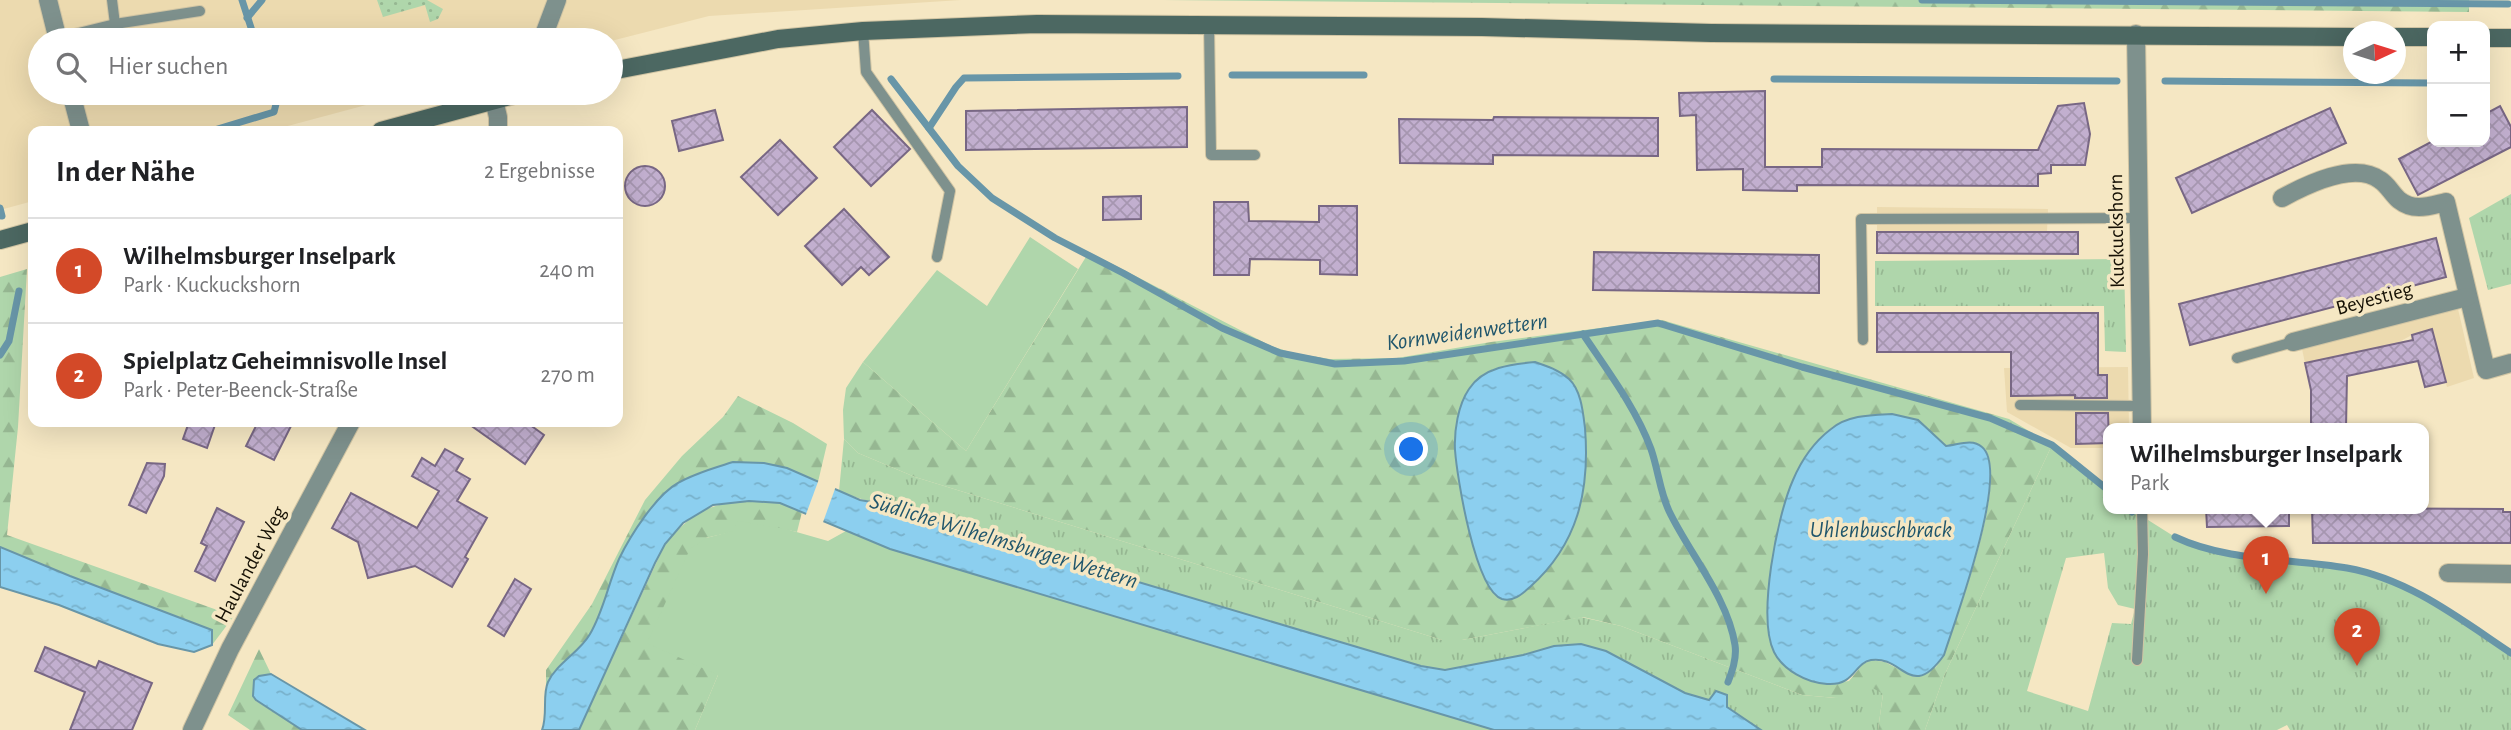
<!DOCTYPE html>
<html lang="de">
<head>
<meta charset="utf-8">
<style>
	body { margin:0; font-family:"Alegreya Sans",sans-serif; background:#f6f6f6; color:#202124 }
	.controls { position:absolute; right:21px; top:21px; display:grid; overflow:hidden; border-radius:14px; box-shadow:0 7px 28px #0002 }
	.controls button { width:63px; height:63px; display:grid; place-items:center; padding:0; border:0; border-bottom:2px solid #e0e0e0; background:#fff; color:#202124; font:35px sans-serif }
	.compass { position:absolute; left:2343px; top:21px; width:63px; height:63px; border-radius:50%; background:#fff; box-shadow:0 7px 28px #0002; rotate:86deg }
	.you { position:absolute; left:1412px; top:450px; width:24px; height:24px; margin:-18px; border:5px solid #fff; border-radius:50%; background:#1a73e8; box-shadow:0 0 0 10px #1a73e833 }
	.badge { display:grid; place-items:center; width:46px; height:46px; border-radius:50%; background:#d34928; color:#fff; font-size:23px; font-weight:700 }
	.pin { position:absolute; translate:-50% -58px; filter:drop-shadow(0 2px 4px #0008) }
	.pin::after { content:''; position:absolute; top:37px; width:24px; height:21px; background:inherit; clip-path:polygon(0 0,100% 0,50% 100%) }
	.popup { position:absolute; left:2103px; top:423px; width:326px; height:91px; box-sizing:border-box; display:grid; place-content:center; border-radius:14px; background:#fff; filter:drop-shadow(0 2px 5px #0005); font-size:23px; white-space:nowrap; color:#757577 }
	.popup b { font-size:26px; color:#202124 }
	.popup::after { content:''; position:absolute; left:50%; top:100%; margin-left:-14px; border:14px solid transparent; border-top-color:#fff }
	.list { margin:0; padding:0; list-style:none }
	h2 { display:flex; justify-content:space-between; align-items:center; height:91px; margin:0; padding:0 28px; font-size:30px }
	h2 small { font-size:23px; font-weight:400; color:#757577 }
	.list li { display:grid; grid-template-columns:46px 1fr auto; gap:21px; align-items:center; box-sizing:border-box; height:105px; padding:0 28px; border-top:2px solid #e0e0e0 }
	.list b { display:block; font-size:26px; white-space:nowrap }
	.list p { margin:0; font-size:23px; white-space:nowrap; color:#757577 }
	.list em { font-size:23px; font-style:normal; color:#757577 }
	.icon { flex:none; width:38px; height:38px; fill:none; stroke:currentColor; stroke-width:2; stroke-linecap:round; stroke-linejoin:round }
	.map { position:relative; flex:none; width:2511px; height:730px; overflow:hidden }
	.search { position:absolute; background:#fff; box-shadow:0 7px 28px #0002; left:28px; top:28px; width:595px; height:77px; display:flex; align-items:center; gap:18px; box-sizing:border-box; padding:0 24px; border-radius:38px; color:#757577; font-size:26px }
	.panel { position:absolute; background:#fff; box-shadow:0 7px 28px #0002; left:28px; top:126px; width:595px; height:301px; border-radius:14px }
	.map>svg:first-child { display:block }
	.built { fill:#ecdaaf }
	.grass { fill:url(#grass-dots) }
	.forest { fill:url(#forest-firs); fill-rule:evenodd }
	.park { fill:url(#park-tufts); fill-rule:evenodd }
	.garden { fill:#afd6ab }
	.water { fill:url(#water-ripples); stroke:#6896a8; stroke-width:2 }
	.pier { fill:#f5e7c3 }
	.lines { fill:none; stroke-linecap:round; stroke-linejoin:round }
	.stream { stroke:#6896a8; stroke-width:7 }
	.building { fill:url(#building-cross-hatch); stroke:#786784; stroke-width:2 }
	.service-casing { stroke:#d1c5a4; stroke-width:12 }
	.minor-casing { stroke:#d1c5a4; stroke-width:20 }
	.secondary-casing { stroke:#d1c5a4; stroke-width:20 }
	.service { stroke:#7e918d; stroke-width:10 }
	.minor { stroke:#7e918d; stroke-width:18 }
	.secondary { stroke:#4c6862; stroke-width:18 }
	.labels { text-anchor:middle; stroke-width:7; stroke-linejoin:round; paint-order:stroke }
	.street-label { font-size:21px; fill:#151004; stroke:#f5e7c3 }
	.water-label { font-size:23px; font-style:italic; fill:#20566c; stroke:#f5e7c3 }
</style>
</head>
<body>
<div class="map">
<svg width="2511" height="730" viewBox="0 0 2511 730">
	<defs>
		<pattern id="grass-dots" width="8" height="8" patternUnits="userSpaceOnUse" patternTransform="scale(1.75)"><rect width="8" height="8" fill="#afd6ab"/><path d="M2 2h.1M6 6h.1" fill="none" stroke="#96b792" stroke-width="1.8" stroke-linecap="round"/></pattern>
		<pattern id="forest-firs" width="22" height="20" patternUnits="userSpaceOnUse" patternTransform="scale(1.75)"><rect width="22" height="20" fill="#afd6ab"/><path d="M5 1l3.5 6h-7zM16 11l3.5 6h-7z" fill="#96b792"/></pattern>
		<pattern id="park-tufts" width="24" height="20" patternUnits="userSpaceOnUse" patternTransform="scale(1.75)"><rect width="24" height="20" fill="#afd6ab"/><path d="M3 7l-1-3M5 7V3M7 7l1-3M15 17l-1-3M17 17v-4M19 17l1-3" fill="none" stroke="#96b792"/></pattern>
		<pattern id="water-ripples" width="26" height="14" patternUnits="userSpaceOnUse" patternTransform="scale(1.75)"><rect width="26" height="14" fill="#8ccfef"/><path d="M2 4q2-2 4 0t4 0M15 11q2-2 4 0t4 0" fill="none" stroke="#78b1cb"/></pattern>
		<pattern id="building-cross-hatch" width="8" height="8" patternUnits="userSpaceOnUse" patternTransform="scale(1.75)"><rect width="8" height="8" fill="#c2afcf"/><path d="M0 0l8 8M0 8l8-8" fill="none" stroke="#a696b0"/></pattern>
	</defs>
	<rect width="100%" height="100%" fill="#f5e7c3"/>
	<g class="built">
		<polygon points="0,0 961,0 709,16 611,41 40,40 40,93 411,93 269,131 33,131 33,201 0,210"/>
		<polygon points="1877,207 2048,209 2047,232 1877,232"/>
		<polygon points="2458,309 2474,378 2447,387 2432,330 2412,335 2395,344 2305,363 2302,349"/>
		<polygon points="2128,367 2129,428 2108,428 2108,448 2071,448 2007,412 2004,368"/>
	</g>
	<polygon class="grass" points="377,0 427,0 443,9 438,19 430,22 425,5 383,17"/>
	<g class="forest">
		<polygon points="1163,0 2469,0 2469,12"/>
		<path d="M1089,252L1271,346L1293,353L1330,359L1397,358L1491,342L1662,320L2009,419L2052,445L1944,676L1925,730H1878L1883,694L1836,698L1802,695L1621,626L1583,617L1462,640H1442L915,477L858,453L844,439L843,410L846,388L863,362L966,451ZM1517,364L1582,407L1586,440L1582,502L1482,376L1499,368ZM1892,414C1918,418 1926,433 1946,446L1969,442L1985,449C2008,482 1957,615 1944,655L1936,667L1914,677L1885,662L1871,660L1863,664L1849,681L1826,684L1768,615L1771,568L1806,456L1832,427L1850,419Z"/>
		<polygon points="27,269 18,427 7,535 234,616 212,645 212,630 70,576 0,547 0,277"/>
		<polygon points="738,396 793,423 827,444 818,482 787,468 764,463 619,559 599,617 588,638 548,682 546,692 546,670 592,604 645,500 682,456 723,417"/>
		<path d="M749,501L780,503L802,512L797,532C769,524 734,531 706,538L718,675L695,730H579L665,544C692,513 708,503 749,501Z"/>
		<polygon points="259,649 271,674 259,676 254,680 254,696 256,701 302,730 250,730 228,715"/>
	</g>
	<g class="park">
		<polygon points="2511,194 2511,284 2488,290 2469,218"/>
		<polygon points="2124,259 2126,352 2105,351 2104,306 1875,306 1875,261"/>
		<path d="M844,439L858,453L915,477L1442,640H1462L1581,617L1621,626L1802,695L1836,698L1864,683L1883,694L1878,730H1761L1726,707L1727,695L1716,691L1710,701L1685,693L1643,670L1554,646L1523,655L1445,670L1421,666L903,512C882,504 860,500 839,491Z"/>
		<path d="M2052,445L2108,490V508H2129L2175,537L2220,553L2350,568L2405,587L2432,600L2511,653V730H2290L2287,725L2277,730H1925L1944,676ZM2104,553L2108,588L2118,605L2135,609L2131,624L2112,623L2088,711L2027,691L2066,558Z"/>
	</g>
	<g class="garden">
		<polygon points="1030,237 1078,269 966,451 863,362 937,270 987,306"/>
		<polygon points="738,521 786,529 828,541 846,531 890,549 1494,730 695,730 718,675 647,643 690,549 706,538 733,531"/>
	</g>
	<g class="water">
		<path d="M1535,362C1547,366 1559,370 1569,379C1581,390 1583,412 1585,428C1590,491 1578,544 1530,587C1522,594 1514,602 1502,599C1475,590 1457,477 1455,450C1454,431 1458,405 1469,389C1483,367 1512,364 1535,362Z"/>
		<path d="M1892,414L1918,420L1946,446C1958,445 1972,438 1982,447C2011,471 1955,620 1944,655C1911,702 1903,655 1871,660C1854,663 1855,686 1827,684C1807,683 1783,670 1774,652C1757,617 1777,516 1793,480C1801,461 1814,442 1831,429C1848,415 1871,415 1892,414Z"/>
		<path d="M733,462L764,463L787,468L860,500L883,504L903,512L1421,666L1445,670L1523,655L1554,646L1581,644L1606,651L1685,693L1709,700L1716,691L1727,695V707L1761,730H1494L890,549L780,503L749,501L713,505L683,523L665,544L655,563L579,730H542C548,715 542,695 548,682C557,663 580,652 590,634C604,610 608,584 619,559C630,536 656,495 678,483C695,473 714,468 733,462Z"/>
		<polygon points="0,547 70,576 212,630 212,645 194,652 158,644 59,605 0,587"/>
		<polygon points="271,674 365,730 302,730 256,700 253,696 254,680 259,676"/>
	</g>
	<polygon class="pier" points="819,479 836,486 822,525 805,517"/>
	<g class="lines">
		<g class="stream">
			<polyline points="242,0 255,40"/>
			<polyline points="1922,0 2508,4"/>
			<polyline points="247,18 262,0"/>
			<polyline points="1232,75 1364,75"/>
			<polyline points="891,79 958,166 992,198 1055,238 1123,273 1222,328 1280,353 1335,364 1404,361 1658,323 1802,367 1990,418 2052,445 2108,490"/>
			<polyline points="1774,79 2117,81"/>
			<polyline points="2165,81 2432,83"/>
			<polyline points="929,128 956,87 964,78 1178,76"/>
			<polyline points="211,131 274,112 277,100 275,93"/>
			<polyline points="0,208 2,216"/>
			<path d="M1583,334C1607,370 1636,408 1651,449C1658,469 1660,492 1669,511C1689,553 1728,598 1735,645C1737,658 1733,670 1728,682"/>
			<polyline points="0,355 9,341 19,291"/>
			<polyline points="2129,508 2132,512"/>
			<path d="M2175,537C2228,562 2290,558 2347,568C2409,579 2460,619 2511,653"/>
		</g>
	</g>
	<g class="building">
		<polygon points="1765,91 1765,167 1822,167 1822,149 2038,150 2058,106 2084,103 2090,134 2085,165 2051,165 2051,173 2038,174 2038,186 1797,185 1797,191 1743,190 1743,169 1697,170 1696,115 1680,116 1679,93"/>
		<polygon points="2500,106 2511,127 2511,147 2418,195 2399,159 2431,142 2485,142 2485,114"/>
		<polygon points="1187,107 1187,147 966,150 966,111"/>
		<polygon points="2330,108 2346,143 2192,213 2176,178"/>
		<polygon points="715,110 723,140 679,151 672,121"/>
		<polygon points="872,110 910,149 871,186 834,147"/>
		<polygon points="1494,117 1658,118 1658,156 1493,155 1493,164 1400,163 1399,119 1493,120"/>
		<polygon points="780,140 817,178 778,215 741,177"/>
		<circle cx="645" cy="186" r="20"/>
		<polygon points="1141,196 1141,219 1103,220 1103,197"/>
		<polygon points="1214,202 1248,202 1249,221 1319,222 1319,206 1357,206 1357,275 1320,274 1320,260 1250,259 1249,275 1214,275"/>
		<polygon points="844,209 889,257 869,275 861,267 842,285 805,246"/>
		<polygon points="1877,232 2078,232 2078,254 1877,253"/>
		<polygon points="2436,238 2446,277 2190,345 2179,304"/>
		<polygon points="1594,252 1819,255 1819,293 1593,290"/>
		<polygon points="1877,313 2098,313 2098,375 2107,375 2107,398 2075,398 2075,395 2011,396 2011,352 1877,352"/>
		<polygon points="2432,329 2446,382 2425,387 2418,361 2347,376 2346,428 2311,428 2311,390 2305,363 2413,340 2412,335"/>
		<polygon points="2076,413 2108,413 2109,443 2076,444"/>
		<polygon points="189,422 216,422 207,448 183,439"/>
		<polygon points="258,422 293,422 274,460 246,446"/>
		<polygon points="466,422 526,422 544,435 525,464"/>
		<polygon points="445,449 463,459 456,471 470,479 457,501 487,518 465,557 468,559 452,587 415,566 368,578 358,542 332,528 351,493 417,528 439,491 412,476 422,458 435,466"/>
		<polygon points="147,463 165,464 164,476 146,513 129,505"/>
		<polygon points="217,508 244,522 215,581 195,571 207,546 201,543"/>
		<polygon points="2206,508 2289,508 2289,526 2207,527"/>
		<polygon points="2312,508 2503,509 2503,512 2511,512 2511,543 2313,543"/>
		<polygon points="515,579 531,589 504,636 488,626"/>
		<polygon points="45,647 96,668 99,661 152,683 132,730 70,730 85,692 35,671"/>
	</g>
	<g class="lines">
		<g class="service-casing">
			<g id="service">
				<polyline points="112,0 115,24"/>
				<polyline points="1209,24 1211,155 1255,155"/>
				<polyline points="863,31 866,72 950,191 937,257"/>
				<polyline points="58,38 115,24 200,11"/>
				<polyline points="1863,340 1861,219 2139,218"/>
				<polyline points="2237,358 2293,342"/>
				<polyline points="2020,405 2141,406"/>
				<polyline points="2137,660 2143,554 2142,508"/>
			</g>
		</g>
		<g class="minor-casing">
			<g id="minor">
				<polyline points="48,0 58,40"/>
				<polyline points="2136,34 2142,428"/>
				<polyline points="542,40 557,0"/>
				<polyline points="71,93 81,131"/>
				<polyline points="494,100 498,117 498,131"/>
				<path d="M2282,198C2306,185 2354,161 2380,180C2388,185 2392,194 2399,200C2414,212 2429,206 2446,202L2486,370L2511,363"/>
				<polyline points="2293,342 2467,297"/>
				<polyline points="2448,573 2511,574"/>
				<polyline points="192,730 230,649 351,422"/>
			</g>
		</g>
		<g class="secondary-casing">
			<g id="secondary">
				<polyline points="2396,37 2432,37"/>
				<polyline points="2485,38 2511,38"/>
				<polyline points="611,71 778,39 863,31 1037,24 1482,27 1711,33 2354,37"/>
				<polyline points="381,131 521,93"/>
				<polyline points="0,240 33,231"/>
			</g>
		</g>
		<use href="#service" class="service"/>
		<use href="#minor" class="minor"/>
		<use href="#secondary" class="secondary"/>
	</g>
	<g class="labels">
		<g class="street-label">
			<text transform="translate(2116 231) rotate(-91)" y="7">Kuckuckshorn</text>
			<text transform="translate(2374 298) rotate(-15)" y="7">Beyestieg</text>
			<text transform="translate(250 564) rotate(-62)" y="7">Haulander Weg</text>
		</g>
		<g class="water-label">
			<text transform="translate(1467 331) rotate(-8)" y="8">Kornweidenwettern</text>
			<text x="1881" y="537">Uhlenbuschbrack</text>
			<text transform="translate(1004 540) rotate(17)" y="8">Südliche Wilhelmsburger Wettern</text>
		</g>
	</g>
</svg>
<div class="controls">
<button>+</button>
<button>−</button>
</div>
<svg class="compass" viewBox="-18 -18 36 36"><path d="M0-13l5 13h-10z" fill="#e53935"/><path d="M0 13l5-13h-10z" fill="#757577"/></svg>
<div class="you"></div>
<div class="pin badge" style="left:2266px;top:594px">1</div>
<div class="popup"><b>Wilhelmsburger Inselpark</b>Park</div>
<div class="pin badge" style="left:2357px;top:666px">2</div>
<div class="search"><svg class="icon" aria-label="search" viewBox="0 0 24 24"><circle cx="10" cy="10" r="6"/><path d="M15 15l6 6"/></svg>Hier suchen</div>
<section class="panel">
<h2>In der Nähe<small>2 Ergebnisse</small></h2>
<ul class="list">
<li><span class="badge">1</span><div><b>Wilhelmsburger Inselpark</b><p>Park · Kuckuckshorn</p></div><em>240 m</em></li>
<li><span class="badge">2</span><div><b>Spielplatz Geheimnisvolle Insel</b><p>Park · Peter-Beenck-Straße</p></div><em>270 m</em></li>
</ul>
</section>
</div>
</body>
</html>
